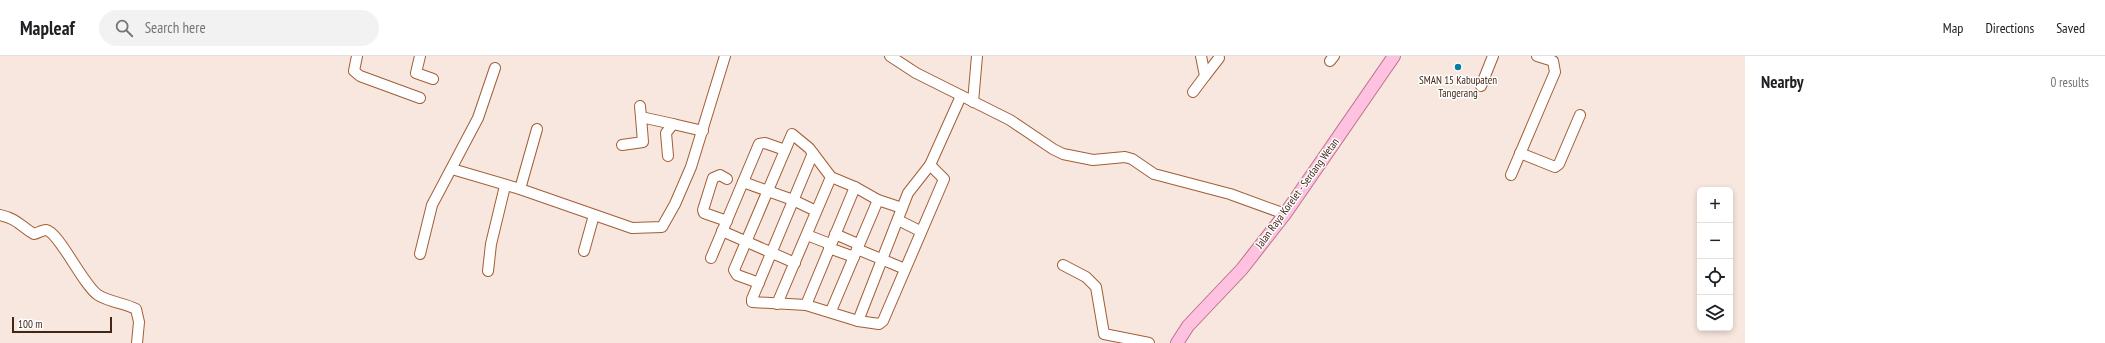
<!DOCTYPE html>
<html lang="en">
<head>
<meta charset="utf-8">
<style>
	body { margin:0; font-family:"PT Sans Narrow",sans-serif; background:#f2f2f2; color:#202124 }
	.controls { position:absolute; right:12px; bottom:12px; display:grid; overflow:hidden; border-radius:6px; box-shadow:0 2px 6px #0003 }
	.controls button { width:36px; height:36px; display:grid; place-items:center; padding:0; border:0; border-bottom:1px solid #e0e0e0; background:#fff; color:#202124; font:20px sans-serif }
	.scale { position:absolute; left:12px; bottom:10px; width:100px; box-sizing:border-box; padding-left:4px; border:2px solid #432615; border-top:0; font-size:11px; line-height:14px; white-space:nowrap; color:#432615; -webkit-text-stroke:3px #fff; paint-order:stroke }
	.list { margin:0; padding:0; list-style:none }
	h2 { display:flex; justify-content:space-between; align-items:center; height:52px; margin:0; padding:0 16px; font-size:17px }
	h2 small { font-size:13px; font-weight:400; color:#757577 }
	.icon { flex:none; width:22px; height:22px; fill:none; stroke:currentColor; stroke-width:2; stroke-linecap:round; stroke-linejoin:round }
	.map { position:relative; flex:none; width:1745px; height:287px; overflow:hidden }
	header { display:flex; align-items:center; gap:24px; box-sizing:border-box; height:56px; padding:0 20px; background:#fff; border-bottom:1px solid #e0e0e0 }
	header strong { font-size:19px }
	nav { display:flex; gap:22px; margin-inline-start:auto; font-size:14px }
	.search { width:280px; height:36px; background:#f2f2f2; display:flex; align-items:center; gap:10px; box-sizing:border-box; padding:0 14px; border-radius:22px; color:#757577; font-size:15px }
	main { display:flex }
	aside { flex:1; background:#fff }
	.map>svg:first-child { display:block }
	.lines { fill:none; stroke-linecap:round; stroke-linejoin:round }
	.minor-casing { stroke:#a25e36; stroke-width:12 }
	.major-casing { stroke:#bd718b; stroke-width:14 }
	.minor { stroke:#fff; stroke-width:10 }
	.major { stroke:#fec2e0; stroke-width:12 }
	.poi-dot { fill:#077da4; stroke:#fff; stroke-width:1.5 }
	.labels { text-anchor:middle; stroke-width:3; stroke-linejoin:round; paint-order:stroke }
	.poi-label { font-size:11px; fill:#432615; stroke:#fff }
	.street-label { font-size:11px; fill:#432615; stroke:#fff }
</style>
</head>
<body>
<header>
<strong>Mapleaf</strong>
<div class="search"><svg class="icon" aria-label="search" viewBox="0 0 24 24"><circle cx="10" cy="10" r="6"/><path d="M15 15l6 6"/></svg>Search here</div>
<nav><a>Map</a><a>Directions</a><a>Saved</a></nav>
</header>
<main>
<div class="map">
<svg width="1745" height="287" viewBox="0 0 1745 287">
	<rect width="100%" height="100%" fill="#f7e7de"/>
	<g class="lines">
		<g class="minor-casing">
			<g id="minor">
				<polyline points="357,0 354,15 360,20 420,42"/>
				<polyline points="420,0 416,17 433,23"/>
				<polyline points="890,0 916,17 1010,64 1053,93 1063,98 1093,104 1125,101 1132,103 1154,118 1230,138 1285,158"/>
				<polyline points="1330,5 1334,0"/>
				<polyline points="1205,20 1219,2"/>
				<polyline points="1481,30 1493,0"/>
				<polyline points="1193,36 1205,20 1201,0"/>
				<polyline points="973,46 977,0"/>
				<polyline points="640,50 641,61"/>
				<polyline points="622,89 643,86 641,61 673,68"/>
				<polyline points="813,97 752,243 752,246 806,249 858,265 879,268 883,265 944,123 930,109"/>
				<polyline points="1520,97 1555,111 1559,108 1580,59"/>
				<polyline points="668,100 666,77 673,68 703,75"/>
				<polyline points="452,113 520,133 632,172 662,171 675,148 691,111 725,0"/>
				<polyline points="1511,119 1555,16 1553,5 1537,0"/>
				<polyline points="727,123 720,119 713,122 703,154 704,157 727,165"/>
				<polyline points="743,126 793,144 816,155"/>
				<polyline points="520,133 537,73"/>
				<path d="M0,159C18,163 20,170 34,178C38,177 42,174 46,174C59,176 83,229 98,239C109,246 124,247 136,253L139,266L137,287"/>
				<polyline points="898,164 920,175"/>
				<polyline points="722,175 795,207"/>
				<polyline points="835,178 858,188"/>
				<polyline points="807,179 830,188"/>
				<polyline points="829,192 854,201"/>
				<polyline points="857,193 905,213"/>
				<polyline points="584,195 594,159"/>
				<polyline points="420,198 432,149 478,62 495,12"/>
				<polyline points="711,202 759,88 765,87 785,94"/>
				<polyline points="1063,209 1086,221 1096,231 1104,278 1149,287"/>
				<polyline points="488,215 491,188 505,130"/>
				<polyline points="759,227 737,219 734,214 792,78 809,92 831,121 855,131 878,144 902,152"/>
				<polyline points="777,248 831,121"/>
				<polyline points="806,249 855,131"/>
				<polyline points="831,255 878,144"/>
				<polyline points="858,265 908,137 930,109 961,40"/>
			</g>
		</g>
		<g class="major-casing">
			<polyline id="major" points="1177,287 1188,270 1242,213 1285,158 1394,0"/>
		</g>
		<use href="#minor" class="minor"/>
		<use href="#major" class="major"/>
	</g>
	<circle class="poi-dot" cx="1458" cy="11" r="4"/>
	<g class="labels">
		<g class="poi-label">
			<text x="1458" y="28">SMAN 15 Kabupaten<tspan x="1458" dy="13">Tangerang</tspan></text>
		</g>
		<g class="street-label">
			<text transform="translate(1297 137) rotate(-54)" y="4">Jalan Raya Korelet - Serdang Wetan</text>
		</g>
	</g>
</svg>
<div class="controls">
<button>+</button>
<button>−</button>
<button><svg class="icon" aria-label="locate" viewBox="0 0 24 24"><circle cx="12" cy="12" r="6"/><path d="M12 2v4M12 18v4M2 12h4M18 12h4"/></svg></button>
<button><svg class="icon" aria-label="layers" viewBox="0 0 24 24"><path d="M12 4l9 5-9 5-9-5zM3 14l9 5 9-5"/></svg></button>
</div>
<div class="scale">100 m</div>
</div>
<aside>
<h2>Nearby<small>0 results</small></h2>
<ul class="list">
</ul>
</aside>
</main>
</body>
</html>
